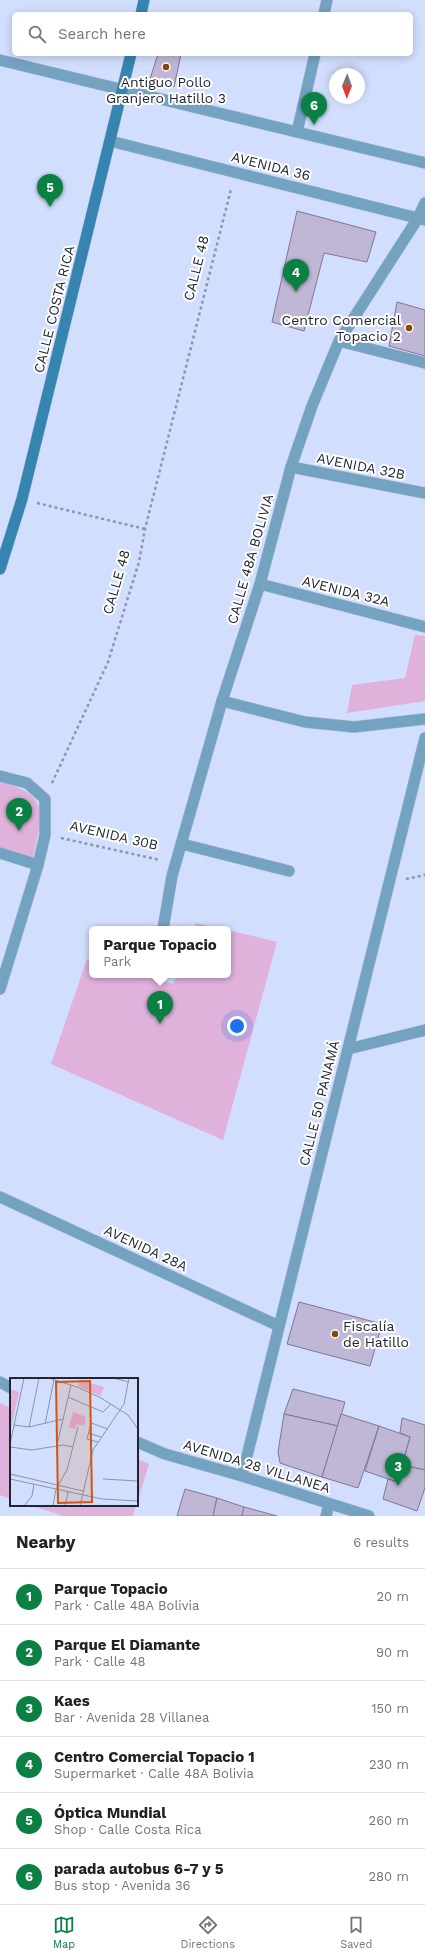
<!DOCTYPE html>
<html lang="en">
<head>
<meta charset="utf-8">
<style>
	body { margin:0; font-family:"Work Sans",sans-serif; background:#f2f2f2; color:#222 }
	.compass { position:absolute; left:329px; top:68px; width:36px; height:36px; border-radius:50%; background:#fff; box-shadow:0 2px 10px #0003; rotate:181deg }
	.you { position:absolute; left:237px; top:1026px; width:14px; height:14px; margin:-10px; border:3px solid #fff; border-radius:50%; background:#1a73e8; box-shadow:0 0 0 6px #1a73e833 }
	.badge { display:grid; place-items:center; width:26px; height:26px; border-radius:50%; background:#0b8043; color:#fff; font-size:13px; font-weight:700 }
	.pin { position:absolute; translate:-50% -33px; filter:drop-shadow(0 1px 2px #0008) }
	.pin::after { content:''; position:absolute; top:21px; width:14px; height:12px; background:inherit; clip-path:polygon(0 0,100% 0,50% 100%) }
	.popup { position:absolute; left:89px; top:926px; width:142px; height:52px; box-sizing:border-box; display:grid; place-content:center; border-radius:6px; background:#fff; filter:drop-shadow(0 1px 3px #0005); font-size:13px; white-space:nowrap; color:#767676 }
	.popup b { font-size:15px; color:#222 }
	.popup::after { content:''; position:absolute; left:50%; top:100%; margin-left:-8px; border:8px solid transparent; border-top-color:#fff }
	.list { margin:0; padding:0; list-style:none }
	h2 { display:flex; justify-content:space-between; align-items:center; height:52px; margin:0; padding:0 16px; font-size:17px }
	h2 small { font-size:13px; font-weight:400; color:#767676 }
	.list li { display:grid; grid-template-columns:26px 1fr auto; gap:12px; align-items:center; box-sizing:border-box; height:56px; padding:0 16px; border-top:1px solid #e0e0e0 }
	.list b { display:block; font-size:15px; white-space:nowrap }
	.list p { margin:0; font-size:13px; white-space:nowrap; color:#767676 }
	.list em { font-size:13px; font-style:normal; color:#767676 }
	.icon { flex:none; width:22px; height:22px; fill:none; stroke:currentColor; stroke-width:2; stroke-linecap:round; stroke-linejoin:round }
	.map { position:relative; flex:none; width:425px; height:1516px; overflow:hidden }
	.search { position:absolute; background:#fff; box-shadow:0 2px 10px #0003; left:12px; right:12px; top:12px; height:44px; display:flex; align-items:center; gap:10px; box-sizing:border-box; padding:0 14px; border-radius:6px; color:#767676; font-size:15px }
	.sheet { height:388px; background:#fff }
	nav { display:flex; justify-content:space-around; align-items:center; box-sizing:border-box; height:56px; border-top:1px solid #e0e0e0; background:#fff; font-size:11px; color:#767676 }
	nav a { display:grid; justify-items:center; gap:2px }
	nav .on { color:#0b8043 }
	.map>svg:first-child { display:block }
	.green { fill:#dfb1db }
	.building { fill:#c0b7d7; stroke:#7f7693 }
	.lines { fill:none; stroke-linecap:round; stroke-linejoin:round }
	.service-casing { stroke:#b1bdd8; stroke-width:12 }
	.minor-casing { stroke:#b1bdd8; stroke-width:12 }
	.tertiary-casing { stroke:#b1bdd8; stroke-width:12 }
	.secondary-casing { stroke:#b1bdd8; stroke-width:12 }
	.path { stroke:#8c96ad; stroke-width:2.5; stroke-dasharray:3 3; stroke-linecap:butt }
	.service { stroke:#74a3c1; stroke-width:11 }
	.minor { stroke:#74a3c1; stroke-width:11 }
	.tertiary { stroke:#74a3c1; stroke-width:11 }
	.secondary { stroke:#3685b1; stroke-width:11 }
	.poi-dot { fill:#844902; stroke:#fff; stroke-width:1.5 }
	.labels { text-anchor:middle; stroke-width:4; stroke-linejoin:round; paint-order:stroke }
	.poi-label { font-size:14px; fill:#202530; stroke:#fff }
	.street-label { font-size:14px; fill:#202530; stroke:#fff }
	.inset-road { fill:none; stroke:#8a94ab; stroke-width:1 }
	.view { fill:#d45410; fill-opacity:0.15; stroke:#d45410; stroke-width:2 }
	.inset-edge { fill:none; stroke:#202530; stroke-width:2 }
</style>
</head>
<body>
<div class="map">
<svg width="425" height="1516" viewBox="0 0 425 1516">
	<rect width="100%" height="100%" fill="#d1defd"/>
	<g class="green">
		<polygon points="415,635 425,636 425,701 347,713 352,685 405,678"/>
		<path d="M0,782C52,795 42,815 33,858L0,848Z"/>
		<polygon points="196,923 222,929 193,929"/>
		<polygon points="228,930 277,942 223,1140 51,1064 87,959 92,961 92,975 141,975 173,984 177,975 228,975"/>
		<polygon points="0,1403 11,1408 11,1499 0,1495"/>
		<polygon points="137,1459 149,1464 137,1503"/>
		<polygon points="30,1505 136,1505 133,1516 63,1516"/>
	</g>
	<g class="building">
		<polygon points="158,54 181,54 174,87 150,79"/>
		<polygon points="297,211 376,232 367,262 324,253 304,331 272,322"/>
		<polygon points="397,302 425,310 425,356 389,346"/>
		<polygon points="299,1302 382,1324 370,1366 287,1344"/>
		<polygon points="293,1389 345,1402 338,1426 284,1414"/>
		<polygon points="284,1414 338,1426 322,1477 280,1463 278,1452"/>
		<polygon points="341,1414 379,1426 358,1488 322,1477"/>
		<polygon points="402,1418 425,1425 425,1470 402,1465 410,1437 400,1433"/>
		<polygon points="379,1426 410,1437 397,1482 365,1471"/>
		<polygon points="402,1465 425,1470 425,1488 417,1511 383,1499 388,1479 397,1482"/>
		<polygon points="185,1489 217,1498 213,1516 177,1516"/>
		<polygon points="217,1498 244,1507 242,1516 213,1516"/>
		<polygon points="244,1507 277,1516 242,1516"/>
	</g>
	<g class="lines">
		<g class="service-casing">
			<g id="service">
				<polyline points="339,341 425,363"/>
				<polyline points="291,467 425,493"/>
				<polyline points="260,584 425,627"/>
			</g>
		</g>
		<g class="minor-casing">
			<g id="minor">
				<polyline points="324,14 327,0"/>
				<polyline points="297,132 315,54"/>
				<polyline points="222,701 305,722 354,727 425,719"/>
				<polyline points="0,776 27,783 45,799 45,835 38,865 0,989"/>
				<polyline points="182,844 289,871"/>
				<polyline points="0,853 38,865"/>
				<polyline points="163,929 172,876 222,701 260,584 291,467 312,406 339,341 418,218 425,203"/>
				<polyline points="348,1049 425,1030"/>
				<polyline points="0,1197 279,1326"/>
				<polyline points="242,1476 425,738"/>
				<polyline points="326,1516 329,1504"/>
			</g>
		</g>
		<g class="tertiary-casing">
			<g id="tertiary">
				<polyline points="0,60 425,163"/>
				<polyline points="110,141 425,220"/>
				<polyline points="0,1382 11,1388"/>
				<polyline points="137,1442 165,1454 242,1476 369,1516"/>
			</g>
		</g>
		<g class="secondary-casing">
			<g id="secondary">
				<polyline points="141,14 144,0"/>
				<polyline points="0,569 22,499 131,54"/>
			</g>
		</g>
		<g class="path">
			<polyline points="37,503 145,529"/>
			<polyline points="52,783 108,662 139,562 145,529 231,189"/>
			<polyline points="61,838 160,860"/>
			<polyline points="406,879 425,875"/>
		</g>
		<use href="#service" class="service"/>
		<use href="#minor" class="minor"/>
		<use href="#tertiary" class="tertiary"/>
		<use href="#secondary" class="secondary"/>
	</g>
	<g class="poi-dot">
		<circle cx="166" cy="67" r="4"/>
		<circle cx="409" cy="328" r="4"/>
		<circle cx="335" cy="1334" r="4"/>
	</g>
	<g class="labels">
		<g class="poi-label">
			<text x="166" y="87">Antiguo Pollo<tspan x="166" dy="16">Granjero Hatillo 3</tspan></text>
			<text x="401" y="325" text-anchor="end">Centro Comercial<tspan x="401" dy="16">Topacio 2</tspan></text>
			<text x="343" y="1331" text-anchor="start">Fiscalía<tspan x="343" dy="16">de Hatillo</tspan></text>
		</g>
		<g class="street-label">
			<text transform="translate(271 166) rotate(14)" y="5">AVENIDA 36</text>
			<text transform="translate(196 268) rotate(-76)" y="5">CALLE 48</text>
			<text transform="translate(54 309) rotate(-76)" y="5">CALLE COSTA RICA</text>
			<text transform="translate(361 466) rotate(11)" y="5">AVENIDA 32B</text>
			<text transform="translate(250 559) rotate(-74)" y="5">CALLE 48A BOLIVIA</text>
			<text transform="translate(116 582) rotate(-74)" y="5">CALLE 48</text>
			<text transform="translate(346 591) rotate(14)" y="5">AVENIDA 32A</text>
			<text transform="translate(114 835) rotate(13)" y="5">AVENIDA 30B</text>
			<text transform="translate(319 1103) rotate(-76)" y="5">CALLE 50 PANAMÁ</text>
			<text transform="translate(146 1248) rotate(25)" y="5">AVENIDA 28A</text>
			<text transform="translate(257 1466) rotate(17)" y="5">AVENIDA 28 VILLANEA</text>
		</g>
	</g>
	<g transform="translate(10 1378)">
		<rect width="128" height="128" fill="#d1defd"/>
		<path d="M70,2L94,9L90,18L68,8ZM0,11L9,14L1,50H0ZM63,34L76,39L74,48L67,46L65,51L59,49Z" fill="#dfb1db"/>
		<path class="inset-road" d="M39,0L67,9L91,20L118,37L128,51M103,0L119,4M58,19L93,34L101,26M35,46L44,2M4,47L19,49L53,41M19,49L29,0M78,55L91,59M88,64L77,61L81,45L98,51M0,66L14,0M47,67L61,7M0,69L22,72L53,67L63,69M0,96L73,113M0,101L92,121L128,123M93,101L128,103M14,128L22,118L24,106M43,128L46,111L57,92L68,49M55,128L58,114M70,128L83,72L114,26L119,0"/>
		<path class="view" d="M80,3L82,124L48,125L46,4Z"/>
		<rect width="128" height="128" class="inset-edge"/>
	</g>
</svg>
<svg class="compass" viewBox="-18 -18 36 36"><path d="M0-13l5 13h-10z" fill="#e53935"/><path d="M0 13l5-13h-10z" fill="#767676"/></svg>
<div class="you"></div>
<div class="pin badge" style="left:160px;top:1024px">1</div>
<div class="popup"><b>Parque Topacio</b>Park</div>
<div class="pin badge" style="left:19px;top:831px">2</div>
<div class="pin badge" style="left:398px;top:1486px">3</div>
<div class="pin badge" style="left:296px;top:292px">4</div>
<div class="pin badge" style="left:50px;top:207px">5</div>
<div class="pin badge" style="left:314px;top:125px">6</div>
<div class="search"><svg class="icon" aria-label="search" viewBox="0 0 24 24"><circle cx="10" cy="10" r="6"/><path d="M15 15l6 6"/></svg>Search here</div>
</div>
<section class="sheet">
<h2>Nearby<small>6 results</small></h2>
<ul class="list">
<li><span class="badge">1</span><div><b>Parque Topacio</b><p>Park · Calle 48A Bolivia</p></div><em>20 m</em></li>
<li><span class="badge">2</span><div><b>Parque El Diamante</b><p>Park · Calle 48</p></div><em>90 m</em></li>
<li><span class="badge">3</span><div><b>Kaes</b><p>Bar · Avenida 28 Villanea</p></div><em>150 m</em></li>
<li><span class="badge">4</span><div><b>Centro Comercial Topacio 1</b><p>Supermarket · Calle 48A Bolivia</p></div><em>230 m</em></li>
<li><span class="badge">5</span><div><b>Óptica Mundial</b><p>Shop · Calle Costa Rica</p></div><em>260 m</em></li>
<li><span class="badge">6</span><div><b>parada autobus 6-7 y 5</b><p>Bus stop · Avenida 36</p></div><em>280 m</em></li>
</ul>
</section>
<nav>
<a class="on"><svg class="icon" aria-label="map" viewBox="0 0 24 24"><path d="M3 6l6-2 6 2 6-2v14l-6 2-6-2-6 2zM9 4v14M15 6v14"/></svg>Map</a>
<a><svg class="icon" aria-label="directions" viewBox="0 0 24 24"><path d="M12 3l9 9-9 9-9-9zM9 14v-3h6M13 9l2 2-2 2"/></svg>Directions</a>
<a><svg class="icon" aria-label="saved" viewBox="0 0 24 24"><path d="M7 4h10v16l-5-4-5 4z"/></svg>Saved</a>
</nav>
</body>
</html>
